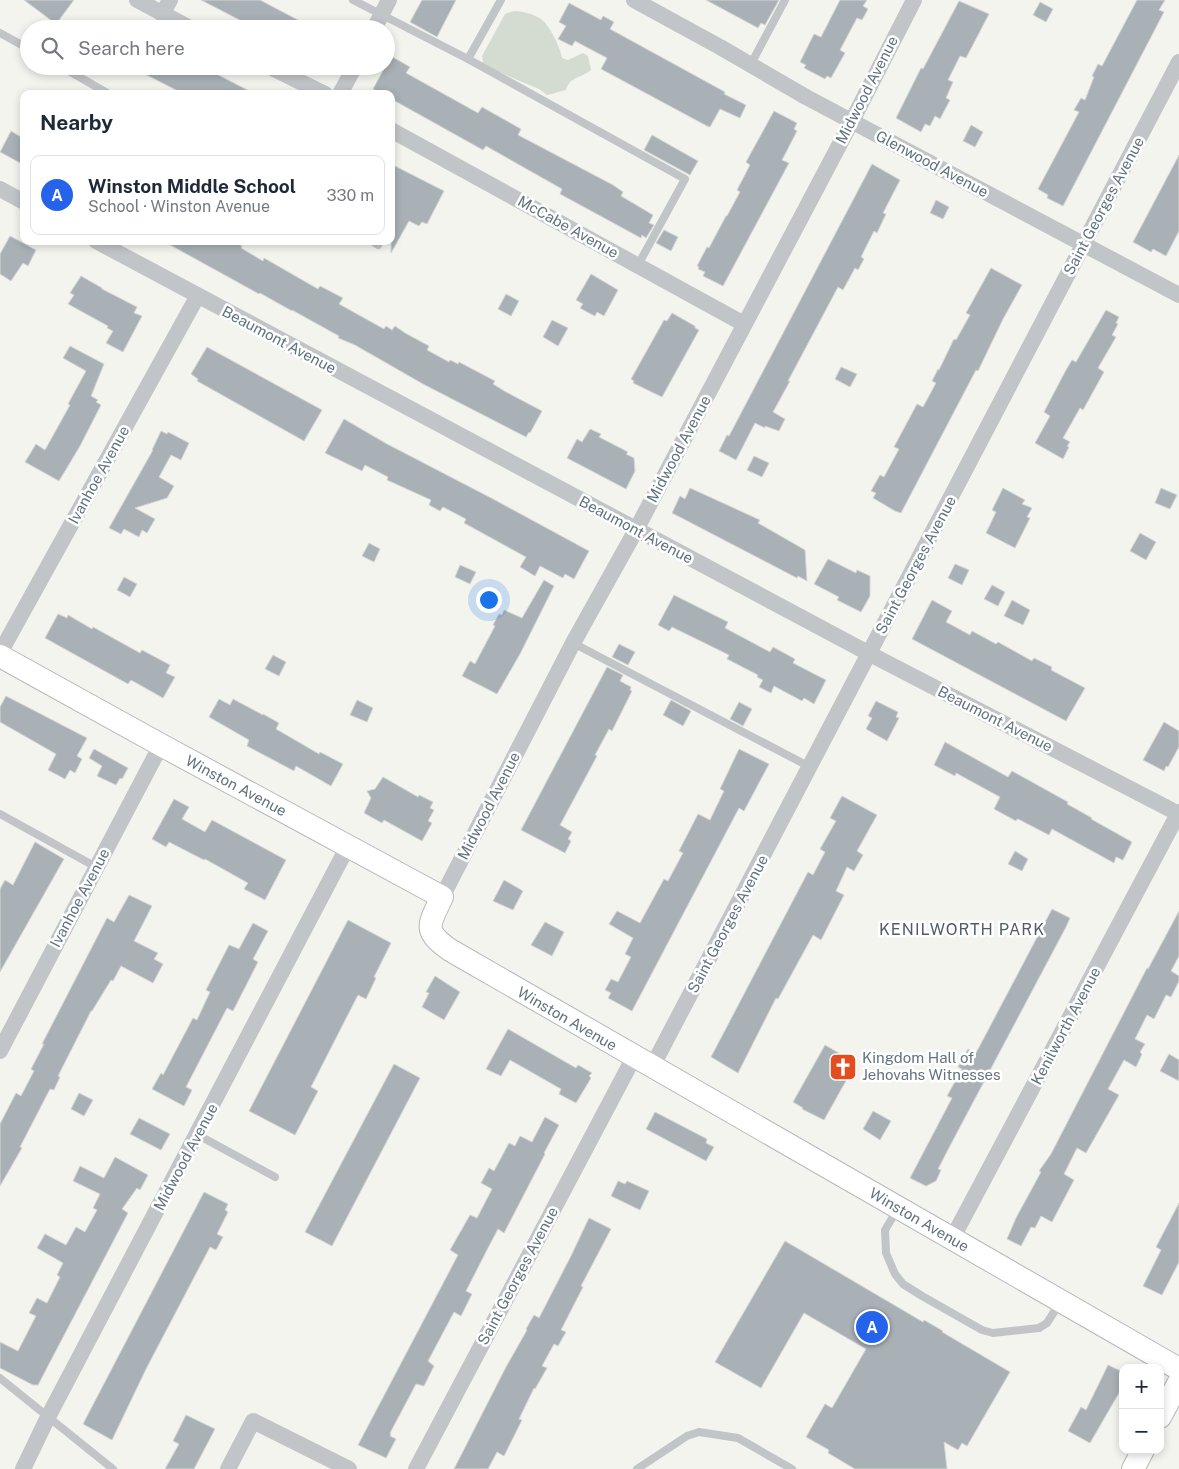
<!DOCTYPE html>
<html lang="en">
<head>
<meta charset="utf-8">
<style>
	body { margin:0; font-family:"Public Sans",sans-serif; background:#f2f2f3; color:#1f2937 }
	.controls { position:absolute; right:15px; bottom:15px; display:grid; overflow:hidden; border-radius:10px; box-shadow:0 2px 8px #0003 }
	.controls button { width:45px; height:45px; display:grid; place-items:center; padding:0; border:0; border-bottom:1px solid #e0e1e3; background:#fff; color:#1f2937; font:25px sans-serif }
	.you { position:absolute; left:488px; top:599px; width:18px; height:18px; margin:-12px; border:4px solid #fff; border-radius:50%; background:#1a73e8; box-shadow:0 0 0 8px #1a73e833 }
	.badge { display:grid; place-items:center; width:32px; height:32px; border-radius:50%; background:#2563eb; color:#fff; font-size:16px; font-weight:700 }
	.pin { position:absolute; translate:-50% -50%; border:2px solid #fff; box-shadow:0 1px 5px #0006 }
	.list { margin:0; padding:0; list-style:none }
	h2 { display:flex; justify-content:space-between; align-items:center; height:65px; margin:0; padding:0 20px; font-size:21px }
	h2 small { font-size:16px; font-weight:400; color:#747a83 }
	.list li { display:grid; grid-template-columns:32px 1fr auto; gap:15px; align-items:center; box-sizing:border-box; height:80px; margin:0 10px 10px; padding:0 10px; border:1px solid #e0e1e3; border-radius:10px }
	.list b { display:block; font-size:19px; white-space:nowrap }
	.list p { margin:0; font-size:16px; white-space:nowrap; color:#747a83 }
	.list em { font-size:16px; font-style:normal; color:#747a83 }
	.icon { flex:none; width:28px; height:28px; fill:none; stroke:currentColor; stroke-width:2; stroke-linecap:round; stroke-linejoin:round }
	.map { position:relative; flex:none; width:1179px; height:1469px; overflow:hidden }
	.search { position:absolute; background:#fff; box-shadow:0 2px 8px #0003; left:20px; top:20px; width:375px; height:55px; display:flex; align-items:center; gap:12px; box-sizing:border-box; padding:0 18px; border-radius:28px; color:#747a83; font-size:19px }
	.panel { position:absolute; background:#fff; box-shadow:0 2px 8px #0003; left:20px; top:90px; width:375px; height:155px; border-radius:10px }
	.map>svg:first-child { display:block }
	.green { fill:#d4dbd1 }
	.building { fill:#a9b1b6; stroke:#d5d5d2 }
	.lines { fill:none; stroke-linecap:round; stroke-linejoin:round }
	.secondary-casing { stroke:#b3b8bc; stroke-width:24 }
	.lane { stroke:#c1c5c8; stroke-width:8 }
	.street { stroke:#c1c5c8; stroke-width:16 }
	.secondary { stroke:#fff; stroke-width:22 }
	.labels { text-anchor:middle; stroke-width:5; stroke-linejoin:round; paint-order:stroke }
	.street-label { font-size:15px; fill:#627381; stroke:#fff }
	.poi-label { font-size:15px; fill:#627381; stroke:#fff; text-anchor:start }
	.neighbourhood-label { font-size:16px; letter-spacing:1px; fill:#505c66; stroke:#fff }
</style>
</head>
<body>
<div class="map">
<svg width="1179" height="1469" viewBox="0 0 1179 1469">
	<rect width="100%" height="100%" fill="#f4f4ef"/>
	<path class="green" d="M514,11C522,11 534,14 541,19C549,24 561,49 562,58L568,60L583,53L588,56L591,70C582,78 570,76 566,90L547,95L539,89L496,71L483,63L482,56L505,14Z"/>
	<g class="building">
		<polygon points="24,0 74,0 56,24"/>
		<polygon points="201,0 260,0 315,29 257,29"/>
		<polygon points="422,0 456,0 437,37 410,22"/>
		<polygon points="706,0 779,0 765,25 761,23 758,28"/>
		<polygon points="840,0 867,0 863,6 868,9 862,20 857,18 840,50 845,53 831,78 827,76 825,79 804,68 806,65 800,62 814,34 821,37"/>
		<polygon points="1137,0 1165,0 1159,10 1164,12 1063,206 1047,198 1048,195 1038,189 1079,112 1074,110 1081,98 1085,100 1094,77 1092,76 1098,64 1102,66"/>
		<polygon points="959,1 989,14 966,58 960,56 948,80 953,82 946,98 950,100 940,119 935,116 930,126 925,124 921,132 896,118 921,68 923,69"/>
		<polygon points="1040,2 1053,9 1046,22 1033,15"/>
		<polygon points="569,3 601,20 603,16 614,22 610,29 725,92 724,94 746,105 740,118 720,109 710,127 707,126 601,69 607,58 575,41 572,46 558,39 566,26 559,22"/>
		<polygon points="391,56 410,67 406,73 478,113 482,107 521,129 518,135 613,185 623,192 621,196 653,215 649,223 654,225 646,238 642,235 641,238 560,194 562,189 486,146 483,150 395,101 391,99 391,94 382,94 373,89"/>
		<polygon points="129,66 201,66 255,94 184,94"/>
		<polygon points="774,111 797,123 794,129 797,131 782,160 789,163 723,286 703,276 705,272 698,269 699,267 697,266 707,247 709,248 726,216 727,216 740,192 737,190 750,165 746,162"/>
		<polygon points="971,125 983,132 975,147 963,141"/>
		<polygon points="11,131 24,139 24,165 0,152"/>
		<polygon points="652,135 698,161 690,175 644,150"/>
		<polygon points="1179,155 1179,231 1166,256 1153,249 1151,252 1133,242"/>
		<polygon points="391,164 444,191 427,224 422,222 419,226 409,221 391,253"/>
		<polygon points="872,164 900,180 883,213 886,214 877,233 874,231 861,257 864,259 858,270 855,268 843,290 838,287 788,381 790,381 773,412 785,419 779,431 765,426 765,428 755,423 736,460 719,451 727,435 729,436"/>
		<polygon points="936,200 949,207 943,219 930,213"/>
		<polygon points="664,230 678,237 671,251 656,243"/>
		<polygon points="10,236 36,250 28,266 23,263 11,281 0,274 0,254"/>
		<polygon points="163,241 234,241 242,246 241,248 263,261 264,258 318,289 320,286 343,298 339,304 384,329 386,326 392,330 395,326 405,333 429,346 427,350 449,362 450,360 458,364 459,362 495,381 493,384 506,392 542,411 530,433 529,432 526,437 423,384 355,345 338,338 339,336 292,310 292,311 260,293 259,294"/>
		<polygon points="991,268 1022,285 1003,319 978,371 976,370 901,513 895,511 873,498 876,493 871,491 880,475 884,477 899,449 894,447 917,404 923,407 936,383 932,381 938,369 939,370 954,339 956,340 970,315 966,313"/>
		<polygon points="591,274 618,290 604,316 597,312 595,316 587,312 580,308 583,304 576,300"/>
		<polygon points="81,276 102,288 102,289 137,307 134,313 142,316 123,352 106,343 113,331 107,328 108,326 68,304 74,295 70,293"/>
		<polygon points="506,294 519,301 511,316 498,309"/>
		<polygon points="1106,310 1119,317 1116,323 1118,324 1112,335 1116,337 1098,368 1104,372 1083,410 1080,408 1063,438 1070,442 1067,446 1069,447 1063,459 1035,443 1050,416 1044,412 1066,370 1072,360 1076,362"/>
		<polygon points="672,313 695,326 695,328 699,330 662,397 633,383 634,381 631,379 664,320 667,321"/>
		<polygon points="552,320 568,328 558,346 543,337"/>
		<polygon points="70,346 104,364 91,396 98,400 96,402 101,405 80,446 59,481 25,462 36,444 45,450 70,405 68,404 86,371 63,358"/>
		<polygon points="207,347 322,410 304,441 197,381 198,379 191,374"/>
		<polygon points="841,367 857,374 850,387 835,379"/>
		<polygon points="344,419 387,444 493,499 589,551 574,579 565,574 563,578 540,566 535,576 520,567 526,557 464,523 466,519 443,507 440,511 429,505 431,500 387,480 388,477 365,465 362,471 325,453"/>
		<polygon points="590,429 601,434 599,437 628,452 626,454 634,458 635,471 626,489 567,458 577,439 582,442"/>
		<polygon points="161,431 167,434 168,432 189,443 181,460 171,455 159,477 174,486 167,498 135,508 155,519 147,533 142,530 139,537 124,529 121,534 109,528 153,450 152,450"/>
		<polygon points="754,456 769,463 762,477 747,470"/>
		<polygon points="690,488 760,520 758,523 805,550 807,581 798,576 797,578 672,513 680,496 685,499"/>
		<polygon points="1003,488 1025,500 1022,504 1032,508 1027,517 1030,518 1015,548 986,533 996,512 992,510"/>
		<polygon points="1161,488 1177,495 1170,509 1155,503"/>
		<polygon points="1140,533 1156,542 1146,560 1130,551"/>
		<polygon points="369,543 380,549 374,562 362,556"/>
		<polygon points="828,559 856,573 857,570 870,576 870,596 861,612 837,600 839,597 814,584"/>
		<polygon points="955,564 969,570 962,585 948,578"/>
		<polygon points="460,565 476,572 470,584 455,577"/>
		<polygon points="124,577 137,584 130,597 117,590"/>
		<polygon points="544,580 554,586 520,654 497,694 462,676 470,661 475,664 495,626 493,625 499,614 502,615 504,610 522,618"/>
		<polygon points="992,585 1005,592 998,606 984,599"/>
		<polygon points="674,595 728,622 725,628 770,652 773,647 795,659 793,663 826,680 814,704 804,698 802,701 774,686 771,693 759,687 763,680 757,677 758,675 727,659 729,655 672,627 669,631 658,625"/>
		<polygon points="932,600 952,611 946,622 970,635 972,631 996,644 998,642 1032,661 1034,658 1052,667 1051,670 1085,688 1066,721 912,639"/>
		<polygon points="1012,600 1030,610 1023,625 1004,616"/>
		<polygon points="58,614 67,618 68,615 92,629 93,627 140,653 142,650 170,665 166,673 175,677 163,698 131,680 128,684 45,638"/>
		<polygon points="619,644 635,652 628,665 612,657"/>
		<polygon points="273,655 286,662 279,676 265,669"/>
		<polygon points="607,667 623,675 620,681 631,687 630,690 632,691 612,731 609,729 595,755 597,756 560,825 572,832 568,839 571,841 565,853 521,830"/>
		<polygon points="6,696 87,738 77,756 82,759 75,773 70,770 65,779 48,770 56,754 0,722 0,707"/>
		<polygon points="219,699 230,705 233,699 263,715 263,714 279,723 276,729 319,754 320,752 343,764 331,786 296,766 294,771 247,746 249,740 209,717"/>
		<polygon points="357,700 373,708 367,722 350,715"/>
		<polygon points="671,700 691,711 683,726 663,715"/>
		<polygon points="876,701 898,712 896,717 899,718 887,741 866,729 872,718 868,716"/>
		<polygon points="739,702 752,709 743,726 730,719"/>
		<polygon points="1164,722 1179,731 1179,747 1168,767 1166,766 1164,771 1143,760"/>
		<polygon points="945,742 1008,777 1012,771 1068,802 1067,804 1092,818 1091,819 1132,842 1123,860 1116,857 1114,863 1052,829 1049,835 1020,820 1017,819 1016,821 994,809 1000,797 956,773 955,776 934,765"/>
		<polygon points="94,749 128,768 122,779 120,778 116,785 97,776 102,766 89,758"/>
		<polygon points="739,749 769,764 744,811 739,808 632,1011 608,998 611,993 605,990 611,979 618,982 631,957 625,954 633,938 609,924 617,911 640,923 664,879 668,881 683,853 679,851 698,814 710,820 724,791 720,789"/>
		<polygon points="383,777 418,797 419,795 433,802 430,808 434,810 428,821 432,823 422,841 384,820 382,823 364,813 371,798 367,791 375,789"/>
		<polygon points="842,796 877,815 857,851 863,855 854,871 847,867 836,891 844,895 821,940 813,935 778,999 776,998 738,1073 711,1057 808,872 813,875 825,852 820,849 836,821 830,818"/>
		<polygon points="174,799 189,807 182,819 205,832 212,820 286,860 265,900 244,889 248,883 205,859 204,860 169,842 166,847 152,839"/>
		<polygon points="35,842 64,859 0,972 0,889 5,880 13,885"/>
		<polygon points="1015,851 1028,859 1022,871 1008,864"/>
		<polygon points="504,880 523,891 513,910 493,901"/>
		<polygon points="129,895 152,906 134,941 158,953 154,959 163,964 153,983 121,966 113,981 111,980 92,1011 91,1011 58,1076 60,1077 54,1090 50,1089 20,1147 22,1148 0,1186 0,1124 16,1093 21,1096 34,1071 31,1069 44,1044 42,1044 107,918 114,922"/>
		<polygon points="1052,909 1070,918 1066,927 952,1142 938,1169 941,1170 936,1181 926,1186 910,1178 952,1098 947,1096 962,1069 958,1067 968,1049 976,1053"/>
		<polygon points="1179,911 1179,956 1171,971 1179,976 1179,981 1171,997 1166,995 1154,1019 1147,1015 1135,1039 1145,1044 1140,1052 1142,1054 1136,1067 1124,1060 1108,1089 1119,1095 1086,1153 1077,1148 1064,1174 1074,1180 1052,1222 1041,1216 1035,1228 1031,1227 1021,1246 1007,1239 1016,1218 1041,1172 1039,1171 1051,1154 1147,968 1148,969"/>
		<polygon points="348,920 391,943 374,977 376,978 366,999 358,995 311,1087 318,1091 295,1135 249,1111"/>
		<polygon points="545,922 564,932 552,956 531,945"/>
		<polygon points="253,923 268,931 253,959 258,962 233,1011 227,1008 186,1087 192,1090 184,1106 152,1089 161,1073 163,1075 193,1018 197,1020 210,992 206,990 229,945 239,949"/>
		<polygon points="435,976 460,992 444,1020 422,1007 429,993 426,992"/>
		<polygon points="508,1029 576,1068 578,1065 592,1073 589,1076 591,1078 576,1103 559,1094 561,1089 510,1060 501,1076 486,1069"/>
		<polygon points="825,1045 856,1063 824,1120 802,1109 803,1108 793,1102"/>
		<polygon points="1169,1054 1179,1060 1179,1081 1160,1071"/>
		<polygon points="394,1064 420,1078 332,1246 305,1232"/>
		<polygon points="79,1093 93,1100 84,1116 71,1109"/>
		<polygon points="873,1111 891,1121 880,1140 863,1129"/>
		<polygon points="655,1112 707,1139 706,1143 714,1147 706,1161 646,1129"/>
		<polygon points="545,1117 559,1125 544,1153 545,1154 504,1233 498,1229 489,1246 466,1291 472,1294 461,1316 454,1312 428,1361 434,1366 424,1386 416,1384 390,1433 391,1434 390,1436 396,1439 386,1458 358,1445 458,1255 450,1250 470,1215 477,1218 490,1193 492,1189 481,1183 489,1168 494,1171 509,1143 515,1146 520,1136 532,1142"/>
		<polygon points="139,1118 170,1134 161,1150 130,1134"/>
		<polygon points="115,1157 148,1175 140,1190 137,1188 122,1209 128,1213 38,1385 33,1385 0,1368 0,1342 18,1351 36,1316 29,1313 37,1298 47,1303 60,1277 57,1275 63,1263 37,1248 45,1234 66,1245 76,1227 85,1232 97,1210 93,1208 100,1194 73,1181 80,1166 104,1178"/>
		<polygon points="618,1181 625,1184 627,1181 649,1191 640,1210 611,1196"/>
		<polygon points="204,1192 228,1204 225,1210 228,1212 217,1234 223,1237 216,1250 210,1247 146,1369 112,1440 83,1424"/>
		<polygon points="1179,1203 1179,1262 1162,1295 1143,1286 1161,1250 1156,1247"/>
		<polygon points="589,1218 611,1229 581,1286 583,1287 561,1330 566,1332 558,1346 554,1344 542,1366 547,1368 535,1389 534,1388 519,1419 522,1420 504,1456 497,1452 488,1469 454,1469 506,1367 527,1330 526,1329 534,1315 539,1318 571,1256"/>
		<polygon points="785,1241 923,1322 924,1320 943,1331 942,1332 1010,1372 967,1446 962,1443 958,1450 944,1442 947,1469 855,1469 828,1453 829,1450 806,1437 825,1404 832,1408 866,1349 804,1313 761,1388 715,1362"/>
		<polygon points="1108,1365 1123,1372 1123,1395 1119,1393 1090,1443 1068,1431 1081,1407 1086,1410"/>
		<polygon points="186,1415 215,1429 194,1469 165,1469 179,1444 173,1441"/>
	</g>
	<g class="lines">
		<g class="secondary-casing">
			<g id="secondary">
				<path d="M0,656L161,745L442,897C429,925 422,930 450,950L1179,1369"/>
				<polyline points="1160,1417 1179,1382"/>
				<polyline points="1133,1469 1143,1450"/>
			</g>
		</g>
		<g class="lane">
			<polyline points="353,0 468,59 685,179 638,265"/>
			<polyline points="0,33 29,49"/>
			<polyline points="468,59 501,0"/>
			<polyline points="751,64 785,0"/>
			<polyline points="60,66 109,94"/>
			<polyline points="372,241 378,245"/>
			<polyline points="573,643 810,767"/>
			<polyline points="0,814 96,867"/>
			<polyline points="198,1135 275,1177"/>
			<polyline points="897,1210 885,1230 886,1253 895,1274 903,1284 922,1296 982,1330 993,1333 1039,1328 1047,1323 1059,1304"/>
			<polyline points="0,1378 113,1469"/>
			<polyline points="637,1469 687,1436 699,1432 738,1438 792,1469"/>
		</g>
		<g class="street">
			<polyline points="137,0 192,29"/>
			<polyline points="634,0 720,47 806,97 1179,295"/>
			<polyline points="162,14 170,0"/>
			<polyline points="374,29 389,0"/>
			<polyline points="268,66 325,94"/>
			<polyline points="340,94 355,66"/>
			<polyline points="391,130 744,324"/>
			<polyline points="0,189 24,202"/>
			<polyline points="96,241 870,654 1179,814"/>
			<polyline points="0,653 197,297"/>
			<polyline points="442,897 573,643 636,530 852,121 914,0"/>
			<polyline points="0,1051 161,745"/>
			<polyline points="652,1067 1179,62"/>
			<polyline points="952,1239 1179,812"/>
			<polyline points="23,1469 48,1417 348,846"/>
			<polyline points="228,1469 253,1421 349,1469"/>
			<polyline points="416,1469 634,1057"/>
		</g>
		<use href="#secondary" class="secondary"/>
	</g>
	<defs>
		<g id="church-square" transform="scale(1.4375)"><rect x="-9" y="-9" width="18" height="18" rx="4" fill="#e44d20" stroke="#fff"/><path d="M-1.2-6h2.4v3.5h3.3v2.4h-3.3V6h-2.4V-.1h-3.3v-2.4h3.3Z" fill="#fff"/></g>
	</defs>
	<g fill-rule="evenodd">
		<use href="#church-square" x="843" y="1067"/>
	</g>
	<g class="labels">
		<g class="street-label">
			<text transform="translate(867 90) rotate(-63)" y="5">Midwood Avenue</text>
			<text transform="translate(932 164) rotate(28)" y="5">Glenwood Avenue</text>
			<text transform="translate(1104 206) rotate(-62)" y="5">Saint Georges Avenue</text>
			<text transform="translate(568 227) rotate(29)" y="5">McCabe Avenue</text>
			<text transform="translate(279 340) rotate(28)" y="5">Beaumont Avenue</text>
			<text transform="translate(679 449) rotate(-62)" y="5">Midwood Avenue</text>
			<text transform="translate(99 475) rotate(-61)" y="5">Ivanhoe Avenue</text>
			<text transform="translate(636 530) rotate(28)" y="5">Beaumont Avenue</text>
			<text transform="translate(916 565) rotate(-62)" y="5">Saint Georges Avenue</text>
			<text transform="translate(995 719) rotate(27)" y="5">Beaumont Avenue</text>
			<text transform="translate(236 786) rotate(28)" y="5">Winston Avenue</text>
			<text transform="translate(489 806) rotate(-63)" y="5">Midwood Avenue</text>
			<text transform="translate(80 898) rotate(-62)" y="5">Ivanhoe Avenue</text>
			<text transform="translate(728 924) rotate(-62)" y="5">Saint Georges Avenue</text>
			<text transform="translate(567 1019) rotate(30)" y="5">Winston Avenue</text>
			<text transform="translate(1066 1026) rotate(-62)" y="5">Kenilworth Avenue</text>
			<text transform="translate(186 1157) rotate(-62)" y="5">Midwood Avenue</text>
			<text transform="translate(919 1220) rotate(30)" y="5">Winston Avenue</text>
			<text transform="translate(518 1276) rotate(-62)" y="5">Saint Georges Avenue</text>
		</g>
		<g class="poi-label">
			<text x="862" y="1063">Kingdom Hall of<tspan x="862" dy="17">Jehovahs Witnesses</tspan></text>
		</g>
		<g class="neighbourhood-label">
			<text x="962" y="935">KENILWORTH PARK</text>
		</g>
	</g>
</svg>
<div class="controls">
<button>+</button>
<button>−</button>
</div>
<div class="you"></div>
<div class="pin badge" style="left:872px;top:1327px">A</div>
<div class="search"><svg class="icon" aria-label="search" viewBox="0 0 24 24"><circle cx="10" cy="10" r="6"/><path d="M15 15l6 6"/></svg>Search here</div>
<section class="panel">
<h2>Nearby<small></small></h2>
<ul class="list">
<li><span class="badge">A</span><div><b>Winston Middle School</b><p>School · Winston Avenue</p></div><em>330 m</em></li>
</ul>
</section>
</div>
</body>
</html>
